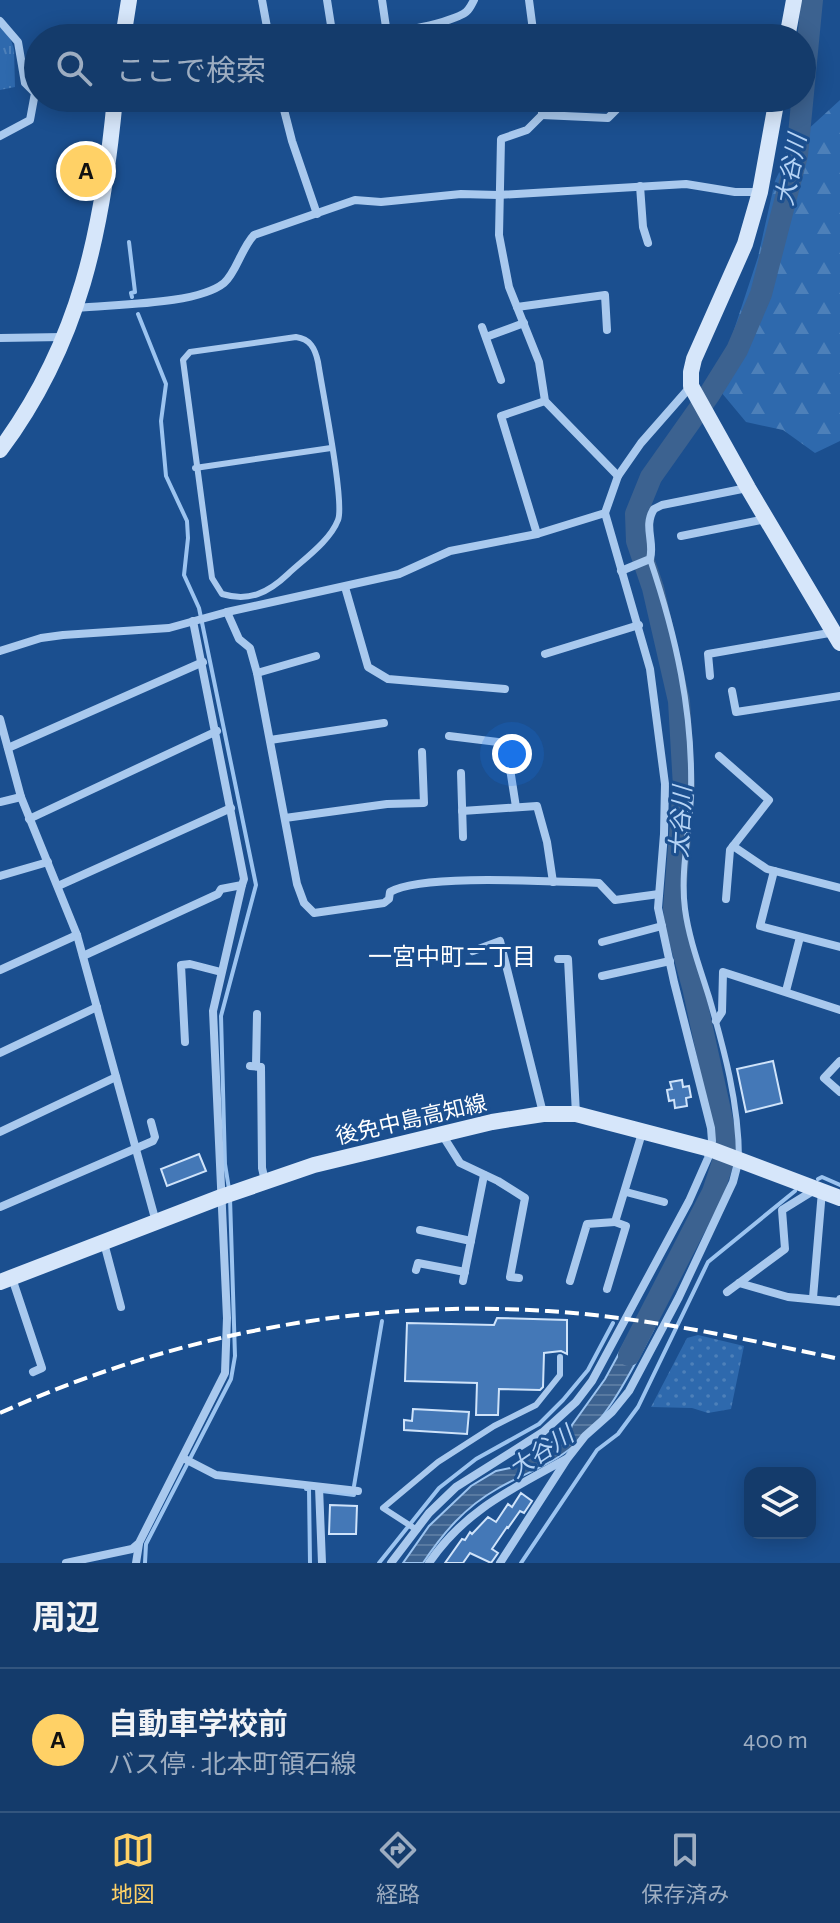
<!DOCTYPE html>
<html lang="ja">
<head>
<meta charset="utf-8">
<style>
	body { margin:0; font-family:"Alegreya Sans","Noto Sans JP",sans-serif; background:#1d4271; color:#f1f3f6 }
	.controls { position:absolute; right:24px; bottom:24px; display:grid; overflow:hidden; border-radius:16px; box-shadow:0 4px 20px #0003 }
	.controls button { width:72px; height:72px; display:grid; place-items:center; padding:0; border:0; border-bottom:2px solid #33557e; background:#143b6b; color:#f1f3f6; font:40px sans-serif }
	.you { position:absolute; left:512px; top:754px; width:28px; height:28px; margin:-20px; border:6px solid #fff; border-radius:50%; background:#1a73e8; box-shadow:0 0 0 12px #1a73e833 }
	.badge { display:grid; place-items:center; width:52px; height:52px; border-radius:50%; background:#ffd166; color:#111; font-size:26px; font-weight:700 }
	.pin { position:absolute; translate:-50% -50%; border:4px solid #fff; box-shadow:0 2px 8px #0006 }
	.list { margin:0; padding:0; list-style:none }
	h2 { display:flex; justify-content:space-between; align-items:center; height:104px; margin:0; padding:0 32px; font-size:34px }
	h2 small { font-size:26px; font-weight:400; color:#9dadc1 }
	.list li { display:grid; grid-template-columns:52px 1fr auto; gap:24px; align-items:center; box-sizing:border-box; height:144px; padding:0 32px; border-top:2px solid #33557e }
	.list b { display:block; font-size:30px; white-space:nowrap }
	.list p { margin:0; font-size:26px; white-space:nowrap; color:#9dadc1 }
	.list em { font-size:26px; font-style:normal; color:#9dadc1 }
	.icon { flex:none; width:44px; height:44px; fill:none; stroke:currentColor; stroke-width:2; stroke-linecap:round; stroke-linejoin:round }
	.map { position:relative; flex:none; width:840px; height:1563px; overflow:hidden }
	.search { position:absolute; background:#143b6b; box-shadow:0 4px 20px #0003; left:24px; right:24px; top:24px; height:88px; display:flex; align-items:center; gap:20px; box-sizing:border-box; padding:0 28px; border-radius:44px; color:#9dadc1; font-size:30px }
	.sheet { height:248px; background:#143b6b }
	nav { display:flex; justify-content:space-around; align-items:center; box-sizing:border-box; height:112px; border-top:2px solid #33557e; background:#143b6b; font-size:22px; color:#9dadc1 }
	nav a { display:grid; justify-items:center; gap:4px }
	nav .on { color:#ffd166 }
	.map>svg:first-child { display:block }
	.grass { fill:url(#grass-dots) }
	.forest { fill:url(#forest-firs) }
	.park { fill:url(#park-tufts) }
	.water { fill:url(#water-rules); stroke:#9cc4f0; stroke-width:2 }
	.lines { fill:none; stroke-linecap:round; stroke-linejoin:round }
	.stream { stroke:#9cc4f0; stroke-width:4 }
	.river { stroke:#3c6290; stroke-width:22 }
	.building { fill:#4478b7; stroke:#cfe3fa; stroke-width:2 }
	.lane { stroke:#a9c9ee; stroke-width:6 }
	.street { stroke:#a9c9ee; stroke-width:8 }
	.secondary { stroke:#d6e6fa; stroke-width:16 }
	.rail { stroke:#fff; stroke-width:4; stroke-dasharray:14 6; stroke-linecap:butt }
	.labels { text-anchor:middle; stroke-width:6; stroke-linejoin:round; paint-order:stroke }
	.street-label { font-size:22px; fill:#fff; stroke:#1b4f8f }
	.water-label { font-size:24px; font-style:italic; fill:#b5d3f5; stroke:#1b4f8f }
	.neighbourhood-label { font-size:24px; fill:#fff; stroke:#1b4f8f }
</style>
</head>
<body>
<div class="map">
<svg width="840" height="1563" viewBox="0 0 840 1563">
	<defs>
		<pattern id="grass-dots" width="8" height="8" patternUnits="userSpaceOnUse" patternTransform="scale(2)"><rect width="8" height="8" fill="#2e69ad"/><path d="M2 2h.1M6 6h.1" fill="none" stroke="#4d80b9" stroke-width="1.8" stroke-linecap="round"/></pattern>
		<pattern id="forest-firs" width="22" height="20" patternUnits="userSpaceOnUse" patternTransform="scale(2)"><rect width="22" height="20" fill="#2e69ad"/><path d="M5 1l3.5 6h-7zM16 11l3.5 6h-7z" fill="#4d80b9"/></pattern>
		<pattern id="park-tufts" width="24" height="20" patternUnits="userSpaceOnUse" patternTransform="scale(2)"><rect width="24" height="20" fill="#2e69ad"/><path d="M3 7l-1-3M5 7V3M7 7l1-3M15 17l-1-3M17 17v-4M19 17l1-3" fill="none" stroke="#4d80b9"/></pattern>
		<pattern id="water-rules" width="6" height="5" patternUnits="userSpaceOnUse" patternTransform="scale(2)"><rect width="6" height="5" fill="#3c6290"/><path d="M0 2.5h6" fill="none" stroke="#597aa1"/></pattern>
	</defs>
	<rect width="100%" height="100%" fill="#1b4f8f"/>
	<polygon class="grass" points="698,1335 744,1346 731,1409 708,1413 692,1408 651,1407 687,1338"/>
	<polygon class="forest" points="840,100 840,441 815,453 783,430 746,422 721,392 726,354 758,257 775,181 793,143"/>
	<polygon class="park" points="6,26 14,49 15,87 0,90 0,28"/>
	<path class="water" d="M634,1326L653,1330C629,1375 606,1425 563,1454C542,1469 518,1476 497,1489C465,1507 443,1533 423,1563H403L429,1526L471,1486L496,1471L515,1467L525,1457L570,1432L572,1425L605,1379Z"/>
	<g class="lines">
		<g class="stream">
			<polyline points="129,242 135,292 131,293 132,297"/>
			<polyline points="138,314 166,384 161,421 166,476 187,521 188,538 184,575 199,608 256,885 221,1016 225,1164 229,1189"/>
			<polyline points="818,1179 822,1177 840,1185"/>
			<polyline points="354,1486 382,1321"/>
			<polyline points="306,1489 309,1489 310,1563"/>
			<polyline points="322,1491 354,1495"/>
			<polyline points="145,1563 146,1544 231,1379 235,1356 230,1198"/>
			<polyline points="379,1563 439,1488 476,1459 539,1424 563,1400 588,1370 613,1323"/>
			<polyline points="521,1563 597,1450 618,1434 638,1407 708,1262 795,1191"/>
		</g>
		<polyline class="river" points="629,1355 713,1192 728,1147 693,987 676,925 674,908 684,787 679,701 653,588 637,541 636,514 651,477 709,395 737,350 761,294 797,155 812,0"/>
	</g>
	<g class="building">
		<polygon points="773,1061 782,1103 746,1112 737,1069"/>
		<polygon points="682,1080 683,1087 689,1086 691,1097 686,1098 687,1106 675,1108 674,1100 669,1101 667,1090 672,1089 670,1082"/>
		<polygon points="199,1154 206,1171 167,1186 161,1169"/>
		<polygon points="497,1318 567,1320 567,1354 561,1351 544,1353 543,1387 540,1390 499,1389 498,1415 476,1415 477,1383 405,1381 407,1323 494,1325"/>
		<polygon points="413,1409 469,1412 467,1434 404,1430 404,1420 412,1421"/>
		<polygon points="521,1493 532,1501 524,1513 520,1511 508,1528 507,1527 492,1549 498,1553 491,1563 470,1553 463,1563 445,1563 462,1539 465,1540 470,1532 472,1534 488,1517 496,1522 508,1504 512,1507"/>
		<polygon points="330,1505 357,1506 356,1534 329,1534"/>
	</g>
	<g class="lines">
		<g class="lane">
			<path d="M296,337C310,339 315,348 318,362C322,389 345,503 338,520C330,541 304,559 288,574C268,593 249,602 222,594L212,578L183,360L190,352Z"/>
			<polyline points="195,468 331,448"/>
			<path d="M650,559C676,636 693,711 691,793C690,831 680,870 685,909C689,939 700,968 709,997C724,1049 739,1104 739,1159"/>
			<polyline points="417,1530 383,1508 438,1462 494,1426 536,1405 560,1375 560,1357"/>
		</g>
		<g class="street">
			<polyline points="262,0 269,38"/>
			<polyline points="327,0 333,38"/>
			<polyline points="382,0 387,34"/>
			<polyline points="529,0 534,38"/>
			<polyline points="0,21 18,42 25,83 35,93 30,120 0,136"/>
			<path d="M356,38C384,34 438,27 463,14C468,12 471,6 474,0"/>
			<polyline points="281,98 292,141 317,214"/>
			<polyline points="542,98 542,115 527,130 501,139 499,235 509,287 539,362 545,401 618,476"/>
			<polyline points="542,115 608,118 616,110 620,98"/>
			<polyline points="640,186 643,227 648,243"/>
			<polyline points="517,307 605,295 607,330"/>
			<path d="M77,308C114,304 197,305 224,283C236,273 241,249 254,235L355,200L381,202L461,194L498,195L686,184L735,192H759"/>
			<polyline points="482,327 501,380"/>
			<polyline points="486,337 524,323"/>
			<polyline points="0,338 63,337"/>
			<polyline points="537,534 501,416 545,401"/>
			<polyline points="681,536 766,519"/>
			<path d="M621,571L650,559C655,542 643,526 654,509L662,505L747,488"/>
			<polyline points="345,587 368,667 388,679 505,689"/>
			<polyline points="227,612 399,574 450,551 537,534 605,513"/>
			<path d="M0,651L41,638L63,635L169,628L227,612L239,639L250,648L257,673L297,884L304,903L314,913L384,903L389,899L390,892C422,873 556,882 599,883L615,900L659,894"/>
			<polyline points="545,654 639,625"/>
			<polyline points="257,673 316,656"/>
			<polyline points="710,676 708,654 835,632"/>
			<polyline points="732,691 736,712 840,696"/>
			<polyline points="0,719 21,797 77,935 156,1222"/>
			<polyline points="449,736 506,743 516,807"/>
			<polyline points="270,740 384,723"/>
			<polyline points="8,748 203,662"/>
			<polyline points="719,756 769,800 730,850 726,899"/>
			<polyline points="461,773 463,837"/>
			<polyline points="0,802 21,797"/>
			<polyline points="462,811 537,806 547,842 553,882"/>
			<polyline points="285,818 387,804 424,803 422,752"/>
			<polyline points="29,819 217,731"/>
			<polyline points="733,846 767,869 840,888"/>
			<polyline points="774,871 760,926 840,947"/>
			<polyline points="0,876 48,862"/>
			<polyline points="58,886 231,808"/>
			<polyline points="602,942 662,926"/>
			<polyline points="473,951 500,941 543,1113"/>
			<polyline points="83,956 218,894 221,889 242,885 244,879 193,621"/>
			<polyline points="558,959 568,959 576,1114"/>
			<polyline points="0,970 77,935"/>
			<polyline points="602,976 670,961"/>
			<polyline points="786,991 800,937"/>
			<polyline points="716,1021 722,1012 723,972 840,1010"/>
			<polyline points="185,1042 181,965 190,964 221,972"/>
			<polyline points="0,1053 97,1007"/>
			<polyline points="840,1061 824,1078 840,1092"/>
			<polyline points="250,1066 261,1067 262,1168 265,1181"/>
			<polyline points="256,1066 257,1014"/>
			<polyline points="0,1132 116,1077"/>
			<polyline points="443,1136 460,1163 498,1181 525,1198 510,1277 519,1278"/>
			<polyline points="626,1192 664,1202"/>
			<polyline points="0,1207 153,1141 155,1137 151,1122"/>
			<polyline points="420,1230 471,1241"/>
			<polyline points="104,1243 121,1307"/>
			<polyline points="416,1270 418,1263 465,1272"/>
			<polyline points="12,1278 42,1368 33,1372"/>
			<polyline points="463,1281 484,1175"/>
			<polyline points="570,1281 587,1224 615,1222 642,1133"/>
			<polyline points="739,1283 788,1297 839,1302 840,1299"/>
			<polyline points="607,1289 626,1226 615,1222"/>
			<polyline points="727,1292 785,1249 782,1210 816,1189"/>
			<polyline points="813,1298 822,1191"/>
			<polyline points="183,1458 216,1475 358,1491"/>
			<polyline points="319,1487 322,1563"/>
			<polyline points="66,1563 132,1549 139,1543 225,1373 227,1318 213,1011 242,885"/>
			<polyline points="136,1563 139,1544"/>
			<polyline points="391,1563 429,1513 456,1487 543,1432 576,1402 592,1381 689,1201 708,1158 712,1141 711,1128 674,982 658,908 664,834 665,784 650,669 605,513 618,476 641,443 691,386"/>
			<path d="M429,1563C465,1510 512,1489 566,1459"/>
			<polyline points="500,1563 567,1459 585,1436 612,1412 629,1391 679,1297 733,1182 739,1159"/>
		</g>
		<g class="secondary">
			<polyline points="123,38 129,0"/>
			<polyline points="787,38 794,0"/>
			<polyline points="777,98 760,192 745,244 694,359 691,372 691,386 748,488 840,643"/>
			<path d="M0,450C80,343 103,228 115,98"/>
			<polyline points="0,1282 221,1197 314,1165 492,1122 543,1114 576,1114 710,1149 840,1198"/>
		</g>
		<path class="rail" d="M0,1413C173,1335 357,1299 547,1311C646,1317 744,1339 840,1359"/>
	</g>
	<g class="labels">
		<g class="street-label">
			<text transform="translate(411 1119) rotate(-13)" y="8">後免中島高知線</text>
		</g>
		<g class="water-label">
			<text transform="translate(791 170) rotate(-79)" y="8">大谷川</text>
			<text transform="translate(681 822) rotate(-87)" y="8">大谷川</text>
			<text transform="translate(541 1452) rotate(-34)" y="8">大谷川</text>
		</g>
		<g class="neighbourhood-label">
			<text x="452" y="965">一宮中町二丁目</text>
		</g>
	</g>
</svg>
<div class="controls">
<button><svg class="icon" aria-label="layers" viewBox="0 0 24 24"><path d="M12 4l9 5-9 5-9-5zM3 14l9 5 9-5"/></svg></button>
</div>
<div class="you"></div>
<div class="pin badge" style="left:86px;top:171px">A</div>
<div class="search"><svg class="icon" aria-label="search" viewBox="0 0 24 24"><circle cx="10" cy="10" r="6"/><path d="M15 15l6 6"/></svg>ここで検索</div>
</div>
<section class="sheet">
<h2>周辺<small></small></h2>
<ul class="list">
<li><span class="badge">A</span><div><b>自動車学校前</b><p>バス停 · 北本町領石線</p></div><em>400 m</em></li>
</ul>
</section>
<nav>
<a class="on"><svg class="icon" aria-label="map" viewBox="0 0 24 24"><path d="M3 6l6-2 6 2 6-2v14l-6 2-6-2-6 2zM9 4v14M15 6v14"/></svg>地図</a>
<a><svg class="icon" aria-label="directions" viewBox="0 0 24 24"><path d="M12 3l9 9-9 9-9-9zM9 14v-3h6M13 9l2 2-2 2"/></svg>経路</a>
<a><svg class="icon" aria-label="saved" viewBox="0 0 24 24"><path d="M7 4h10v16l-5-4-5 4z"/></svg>保存済み</a>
</nav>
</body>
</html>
